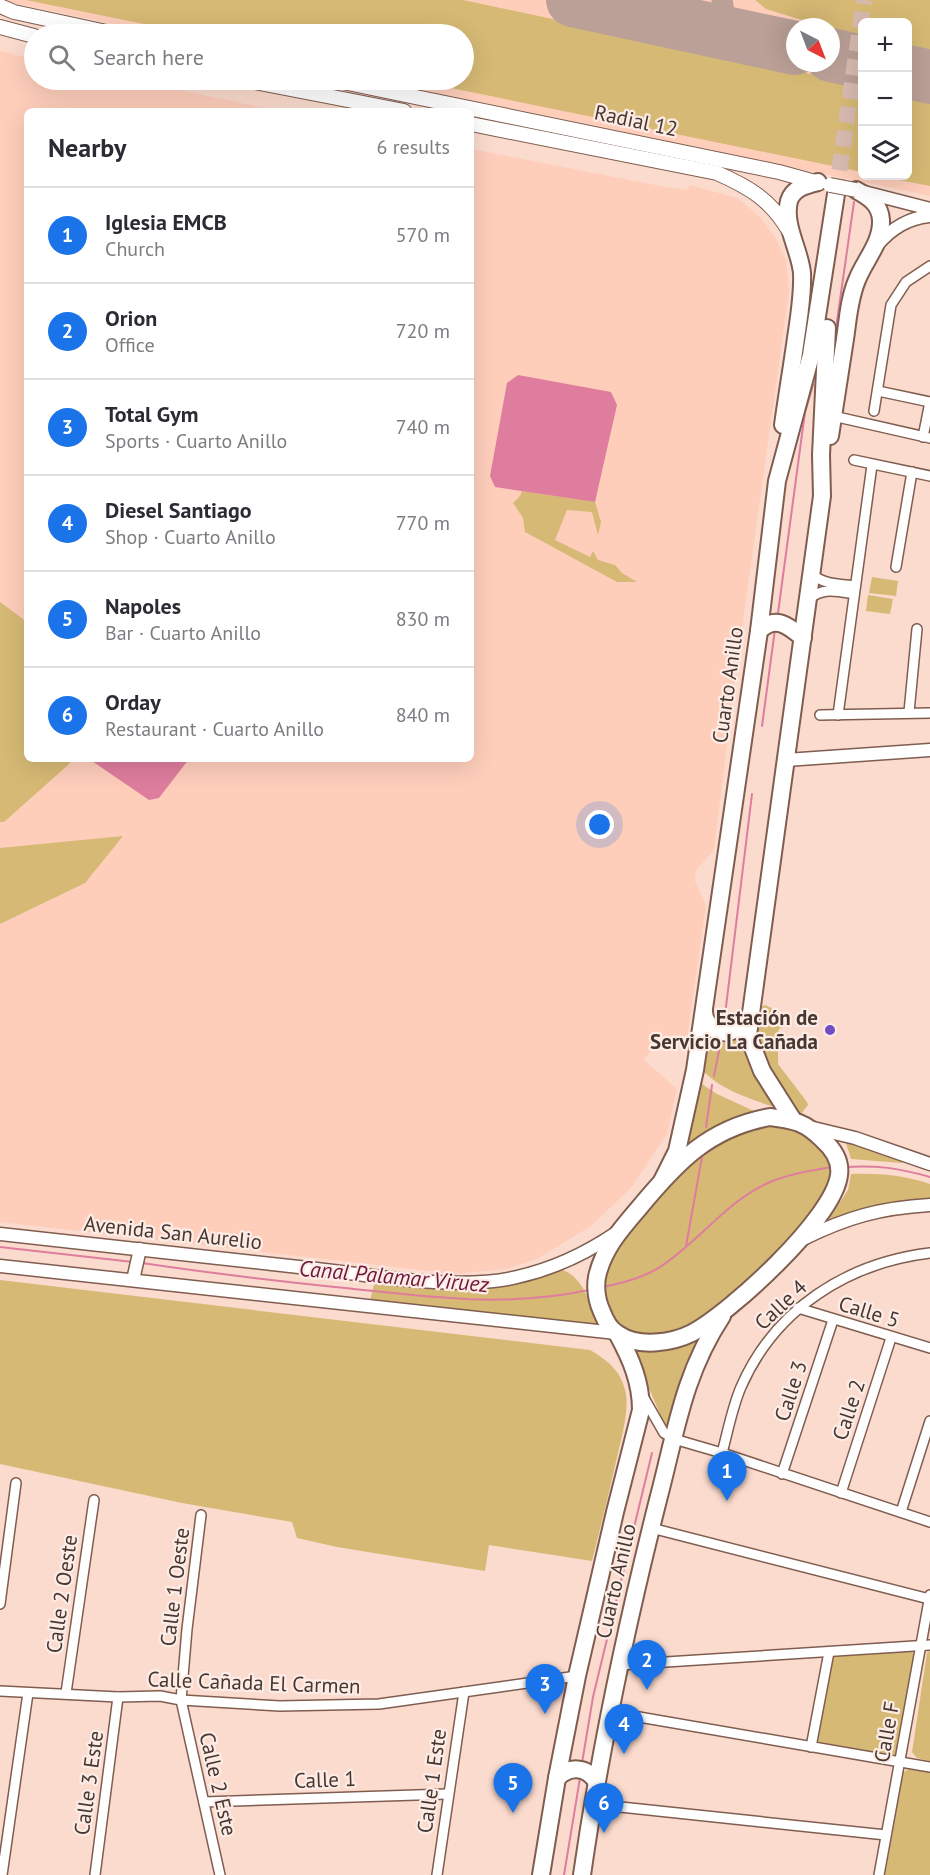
<!DOCTYPE html>
<html lang="en">
<head>
<meta charset="utf-8">
<style>
	body { margin:0; font-family:"PT Sans",sans-serif; background:#f2f2f3; color:#2b2b33 }
	.controls { position:absolute; right:18px; top:18px; display:grid; overflow:hidden; border-radius:9px; box-shadow:0 6px 24px #0002 }
	.controls button { width:54px; height:54px; display:grid; place-items:center; padding:0; border:0; border-bottom:2px solid #e1e1e2; background:#fff; color:#2b2b33; font:30px sans-serif }
	.compass { position:absolute; left:786px; top:18px; width:54px; height:54px; border-radius:50%; background:#fff; box-shadow:0 6px 24px #0002; rotate:138deg }
	.you { position:absolute; left:600px; top:825px; width:21px; height:21px; margin:-15px; border:4px solid #fff; border-radius:50%; background:#1a73e8; box-shadow:0 0 0 9px #1a73e833 }
	.badge { display:grid; place-items:center; width:39px; height:39px; border-radius:50%; background:#1a73e8; color:#fff; font-size:20px; font-weight:700 }
	.pin { position:absolute; translate:-50% -50px; filter:drop-shadow(0 2px 3px #0008) }
	.pin::after { content:''; position:absolute; top:32px; width:21px; height:18px; background:inherit; clip-path:polygon(0 0,100% 0,50% 100%) }
	.list { margin:0; padding:0; list-style:none }
	h2 { display:flex; justify-content:space-between; align-items:center; height:78px; margin:0; padding:0 24px; font-size:26px }
	h2 small { font-size:20px; font-weight:400; color:#7c7c81 }
	.list li { display:grid; grid-template-columns:39px 1fr auto; gap:18px; align-items:center; box-sizing:border-box; height:96px; padding:0 24px; border-top:2px solid #e1e1e2 }
	.list b { display:block; font-size:22px; white-space:nowrap }
	.list p { margin:0; font-size:20px; white-space:nowrap; color:#7c7c81 }
	.list em { font-size:20px; font-style:normal; color:#7c7c81 }
	.icon { flex:none; width:33px; height:33px; fill:none; stroke:currentColor; stroke-width:2; stroke-linecap:round; stroke-linejoin:round }
	.map { position:relative; flex:none; width:930px; height:1875px; overflow:hidden }
	.search { position:absolute; background:#fff; box-shadow:0 6px 24px #0002; left:24px; top:24px; width:450px; height:66px; display:flex; align-items:center; gap:15px; box-sizing:border-box; padding:0 21px; border-radius:33px; color:#7c7c81; font-size:22px }
	.panel { position:absolute; background:#fff; box-shadow:0 6px 24px #0002; left:24px; top:108px; width:450px; height:654px; border-radius:9px }
	.map>svg:first-child { display:block }
	.built { fill:#fecebb; fill-rule:evenodd }
	.green { fill:#d6b974 }
	.water { fill:#de7d9d }
	.lines { fill:none; stroke-linecap:round; stroke-linejoin:round }
	.stream { stroke:#de7d9d; stroke-width:2 }
	.taxiway { stroke:#baa096; stroke-width:21 }
	.runway { stroke:#baa096; stroke-width:54 }
	.highway-tunnel { stroke:#d7baaf; stroke-width:16; stroke-dasharray:16 8; stroke-linecap:butt }
	.street-casing { stroke:#7f5d4f; stroke-width:12 }
	.secondary-casing { stroke:#7f5d4f; stroke-width:15 }
	.primary-casing { stroke:#7f5d4f; stroke-width:16 }
	.highway-casing { stroke:#7f5d4f; stroke-width:20 }
	.street { stroke:#fff; stroke-width:9 }
	.secondary { stroke:#fff; stroke-width:12 }
	.primary { stroke:#fff; stroke-width:14 }
	.highway { stroke:#fff; stroke-width:16 }
	.primary-bridge-casing { stroke:#7f5d4f; stroke-width:16; stroke-linecap:butt }
	.primary-bridge { stroke:#fff; stroke-width:14 }
	.poi-dot { fill:#724cc5; stroke:#fdece6; stroke-width:2 }
	.labels { text-anchor:middle; stroke-width:4.5; stroke-linejoin:round; paint-order:stroke }
	.street-label { font-size:21px; fill:#473731; stroke:#fdece6 }
	.poi-label { font-size:21px; font-weight:bold; fill:#473731; stroke:#fdece6; text-anchor:end }
	.water-label { font-size:22px; font-style:italic; fill:#6e183d; stroke:#fdece6 }
</style>
</head>
<body>
<div class="map">
<svg width="930" height="1875" viewBox="0 0 930 1875">
	<rect width="100%" height="100%" fill="#fbdbce"/>
	<g class="built">
		<path d="M5,0H930V196L375,80H464V34H162L9,2ZM862,22H908V176H862ZM795,27H831V63H795Z"/>
		<polygon points="0,51 34,59 34,80 132,80 278,111 27,111 27,759 471,759 471,149 666,187 688,190 690,185 737,198 760,217 775,237 786,260 789,292 737,664 714,850 697,869 695,875 695,881 706,905 687,1039 679,1044 661,1036 644,1060 677,1089 667,1134 631,1188 591,1226 537,1259 506,1269 455,1274 0,1222"/>
	</g>
	<g class="green">
		<polygon points="26,0 463,0 862,85 862,172 412,80 464,80 464,34 193,34"/>
		<polygon points="755,0 930,0 930,50 908,45 908,22 862,22 862,36 831,29 831,27 825,27 766,9"/>
		<polygon points="908,95 930,100 930,186 878,176 908,176"/>
		<polygon points="522,491 595,502 601,522 598,535 592,512 567,510 555,540 590,557 593,551 598,560 615,565 622,573 637,582 617,582 525,532 523,518 513,503 520,496"/>
		<polygon points="872,577 898,581 896,596 869,593"/>
		<polygon points="868,595 893,599 890,614 866,611"/>
		<polygon points="0,602 27,622 27,759 72,759 68,765 4,822 0,822"/>
		<polygon points="123,836 85,883 0,924 0,848"/>
		<path d="M765,1005L778,1011L784,1017V1026L779,1029C776,1042 779,1051 778,1064L807,1102L808,1105L801,1114L791,1107L757,1046L754,1015L759,1008Z"/>
		<path d="M742,1032L779,1109C752,1099 718,1090 700,1067L704,1046L726,1042Z"/>
		<polygon points="699,1082 717,1094 756,1112 709,1132 681,1150"/>
		<polygon points="774,1122 801,1132 832,1160 833,1177 799,1231 748,1284 682,1333 643,1336 626,1329 613,1319 603,1300 602,1284 614,1249 688,1162 732,1133"/>
		<polygon points="845,1140 903,1160 902,1163 851,1159"/>
		<path d="M851,1174C879,1173 904,1175 930,1184V1200L876,1206L829,1219L848,1190Z"/>
		<path d="M560,1269C585,1277 589,1303 597,1325L370,1301L375,1280L465,1288Z"/>
		<path d="M0,1280L590,1350C606,1359 621,1371 625,1390C630,1407 622,1436 618,1453C610,1489 601,1525 592,1561L489,1545L485,1571L337,1547L297,1538L292,1522L182,1503L0,1464Z"/>
		<path d="M705,1333L670,1431L662,1419L632,1347C668,1351 673,1350 705,1333Z"/>
		<polygon points="909,1651 913,1653 915,1657 898,1752 895,1755 890,1756 818,1742 817,1739 833,1657"/>
		<polygon points="930,1651 930,1761 917,1758 912,1752 927,1653"/>
		<polygon points="911,1767 930,1771 930,1875 885,1875 903,1773"/>
	</g>
	<g class="water">
		<polygon points="518,375 611,392 617,405 595,502 495,487 490,476 507,383"/>
		<polygon points="89,759 189,759 159,798 149,800"/>
	</g>
	<g class="lines">
		<g class="stream">
			<polyline points="834,342 854,202"/>
			<polyline points="778,613 805,412 813,385"/>
			<polyline points="762,726 775,629"/>
			<polyline points="724,1023 752,794"/>
			<polyline points="714,1076 720,1046"/>
			<polyline points="706,1127 712,1085"/>
			<path d="M844,1167C877,1165 899,1168 930,1177"/>
			<polyline points="686,1246 702,1157"/>
			<polyline points="0,1247 133,1262"/>
			<path d="M142,1263C209,1273 277,1281 345,1288C431,1297 503,1308 589,1290"/>
			<path d="M603,1287C623,1283 643,1278 660,1267C699,1242 726,1201 770,1182C789,1174 812,1170 833,1167"/>
			<polyline points="582,1763 593,1697 652,1453"/>
			<polyline points="564,1875 580,1778"/>
		</g>
		<polyline class="taxiway" points="722,0 728,33"/>
		<g class="runway">
			<polyline points="573,0 795,48"/>
			<polyline points="831,55 862,62"/>
			<polyline points="908,72 930,77"/>
		</g>
		<polyline class="highway-tunnel" points="836,194 864,0"/>
		<g class="street-casing">
			<g id="street">
				<polyline points="878,391 930,402"/>
				<polyline points="874,411 891,305 906,282 930,266"/>
				<polyline points="833,416 930,438"/>
				<polyline points="923,437 930,402"/>
				<polyline points="854,460 930,476"/>
				<polyline points="896,567 912,472"/>
				<path d="M812,571V574C824,585 840,584 855,586"/>
				<path d="M809,599C823,587 837,591 854,594"/>
				<polyline points="909,712 917,629"/>
				<polyline points="820,715 930,713"/>
				<polyline points="838,715 872,465"/>
				<polyline points="798,1308 930,1348"/>
				<polyline points="644,1398 664,1433 674,1439 722,1453 930,1522"/>
				<path d="M722,1453C728,1431 732,1408 741,1387C775,1309 847,1263 930,1253"/>
				<polyline points="782,1474 833,1320"/>
				<polyline points="841,1493 891,1338"/>
				<polyline points="901,1512 930,1421"/>
				<polyline points="201,1515 187,1629 181,1700 220,1875"/>
				<polyline points="651,1528 929,1599"/>
				<polyline points="0,1604 16,1483"/>
				<polyline points="619,1665 930,1645"/>
				<polyline points="0,1691 118,1697 160,1696 181,1700 280,1706 379,1704 577,1676"/>
				<polyline points="66,1693 94,1500"/>
				<polyline points="610,1712 930,1767"/>
				<polyline points="811,1747 829,1652"/>
				<polyline points="204,1802 447,1794"/>
				<polyline points="592,1804 886,1835"/>
				<polyline points="2,1875 28,1693"/>
				<polyline points="95,1875 118,1697"/>
				<polyline points="437,1875 464,1692"/>
				<polyline points="879,1875 930,1595"/>
			</g>
		</g>
		<g class="secondary-casing">
			<g id="secondary">
				<polyline points="864,192 930,209"/>
				<path d="M877,245C892,228 908,218 930,216"/>
				<polyline points="786,760 930,750"/>
				<polyline points="809,1127 855,1138 930,1164"/>
				<path d="M0,1234C106,1246 211,1257 317,1269C376,1276 459,1291 517,1277C553,1269 585,1254 616,1233"/>
				<path d="M803,1239C848,1217 880,1208 930,1205"/>
				<polyline points="0,1266 616,1333"/>
				<polyline points="133,1280 140,1249"/>
			</g>
		</g>
		<g class="primary-casing">
			<g id="primary">
				<polyline points="0,6 14,12 116,34"/>
				<polyline points="0,27 34,36"/>
				<polyline points="245,80 404,111"/>
				<polyline points="333,80 779,172 819,183"/>
				<path d="M471,124L717,173C749,187 771,200 789,231"/>
			</g>
		</g>
		<g class="highway-casing">
			<g id="highway">
				<path d="M783,425C787,396 792,367 796,338C799,317 803,295 802,273C800,250 783,225 789,201C793,188 806,185 818,182"/>
				<path d="M830,436C835,404 840,372 845,339C848,319 849,299 857,280C864,261 882,243 881,220C880,204 869,197 856,190"/>
				<path d="M759,631C775,615 788,625 803,638"/>
				<path d="M704,1012C705,1027 721,1038 736,1029C741,1026 746,1020 750,1016"/>
				<path d="M770,1117C794,1120 805,1122 823,1140C833,1149 841,1161 839,1175C834,1218 730,1313 692,1333C672,1343 638,1348 618,1334C611,1330 605,1320 602,1312C597,1301 595,1289 597,1277C603,1249 621,1229 639,1208C677,1162 709,1128 770,1117Z"/>
				<polyline points="793,1120 762,1071 748,1035 822,496 821,455 827,328"/>
				<polyline points="662,1181 677,1151 695,1070 759,631 777,481 811,355 836,194"/>
				<path d="M557,1778C569,1766 586,1766 596,1781"/>
				<path d="M541,1875L557,1778L577,1676L615,1512L641,1410C641,1382 631,1359 618,1335"/>
				<path d="M582,1875C600,1749 627,1623 658,1500C676,1432 683,1375 722,1316"/>
			</g>
		</g>
		<use href="#street" class="street"/>
		<use href="#secondary" class="secondary"/>
		<use href="#primary" class="primary"/>
		<use href="#highway" class="highway"/>
		<g class="primary-bridge-casing">
			<polyline id="primary-bridge" points="830,185 856,190"/>
		</g>
		<use href="#primary-bridge" class="primary-bridge"/>
	</g>
	<circle class="poi-dot" cx="830" cy="1030" r="6"/>
	<g class="labels">
		<g class="street-label">
			<text transform="translate(636 121) rotate(12)" y="7">Radial 12</text>
			<text transform="translate(728 685) rotate(-82)" y="7">Cuarto Anillo</text>
			<text transform="translate(173 1233) rotate(6)" y="7">Avenida San Aurelio</text>
			<text transform="translate(781 1305) rotate(-43)" y="7">Calle 4</text>
			<text transform="translate(869 1312) rotate(17)" y="7">Calle 5</text>
			<text transform="translate(791 1391) rotate(-72)" y="7">Calle 3</text>
			<text transform="translate(849 1410) rotate(-72)" y="7">Calle 2</text>
			<text transform="translate(616 1581) rotate(-77)" y="7">Cuarto Anillo</text>
			<text transform="translate(175 1587) rotate(-83)" y="7">Calle 1 Oeste</text>
			<text transform="translate(62 1594) rotate(-82)" y="7">Calle 2 Oeste</text>
			<text transform="translate(254 1683) rotate(2)" y="7">Calle Cañada El Carmen</text>
			<text transform="translate(887 1732) rotate(-80)" y="7">Calle F</text>
			<text transform="translate(325 1780) rotate(-2)" y="7">Calle 1</text>
			<text transform="translate(432 1781) rotate(-82)" y="7">Calle 1 Este</text>
			<text transform="translate(89 1783) rotate(-82)" y="7">Calle 3 Este</text>
			<text transform="translate(218 1784) rotate(77)" y="7">Calle 2 Este</text>
		</g>
		<g class="poi-label">
			<text x="818" y="1025">Estación de<tspan x="818" dy="24">Servicio La Cañada</tspan></text>
		</g>
		<g class="water-label">
			<text transform="translate(394 1276) rotate(5)" y="8">Canal Palamar Viruez</text>
		</g>
	</g>
</svg>
<div class="controls">
<button>+</button>
<button>−</button>
<button><svg class="icon" aria-label="layers" viewBox="0 0 24 24"><path d="M12 4l9 5-9 5-9-5zM3 14l9 5 9-5"/></svg></button>
</div>
<svg class="compass" viewBox="-18 -18 36 36"><path d="M0-13l5 13h-10z" fill="#e53935"/><path d="M0 13l5-13h-10z" fill="#7c7c81"/></svg>
<div class="you"></div>
<div class="pin badge" style="left:727px;top:1501px">1</div>
<div class="pin badge" style="left:647px;top:1690px">2</div>
<div class="pin badge" style="left:545px;top:1714px">3</div>
<div class="pin badge" style="left:624px;top:1754px">4</div>
<div class="pin badge" style="left:513px;top:1813px">5</div>
<div class="pin badge" style="left:604px;top:1833px">6</div>
<div class="search"><svg class="icon" aria-label="search" viewBox="0 0 24 24"><circle cx="10" cy="10" r="6"/><path d="M15 15l6 6"/></svg>Search here</div>
<section class="panel">
<h2>Nearby<small>6 results</small></h2>
<ul class="list">
<li><span class="badge">1</span><div><b>Iglesia EMCB</b><p>Church</p></div><em>570 m</em></li>
<li><span class="badge">2</span><div><b>Orion</b><p>Office</p></div><em>720 m</em></li>
<li><span class="badge">3</span><div><b>Total Gym</b><p>Sports · Cuarto Anillo</p></div><em>740 m</em></li>
<li><span class="badge">4</span><div><b>Diesel Santiago</b><p>Shop · Cuarto Anillo</p></div><em>770 m</em></li>
<li><span class="badge">5</span><div><b>Napoles</b><p>Bar · Cuarto Anillo</p></div><em>830 m</em></li>
<li><span class="badge">6</span><div><b>Orday</b><p>Restaurant · Cuarto Anillo</p></div><em>840 m</em></li>
</ul>
</section>
</div>
</body>
</html>
